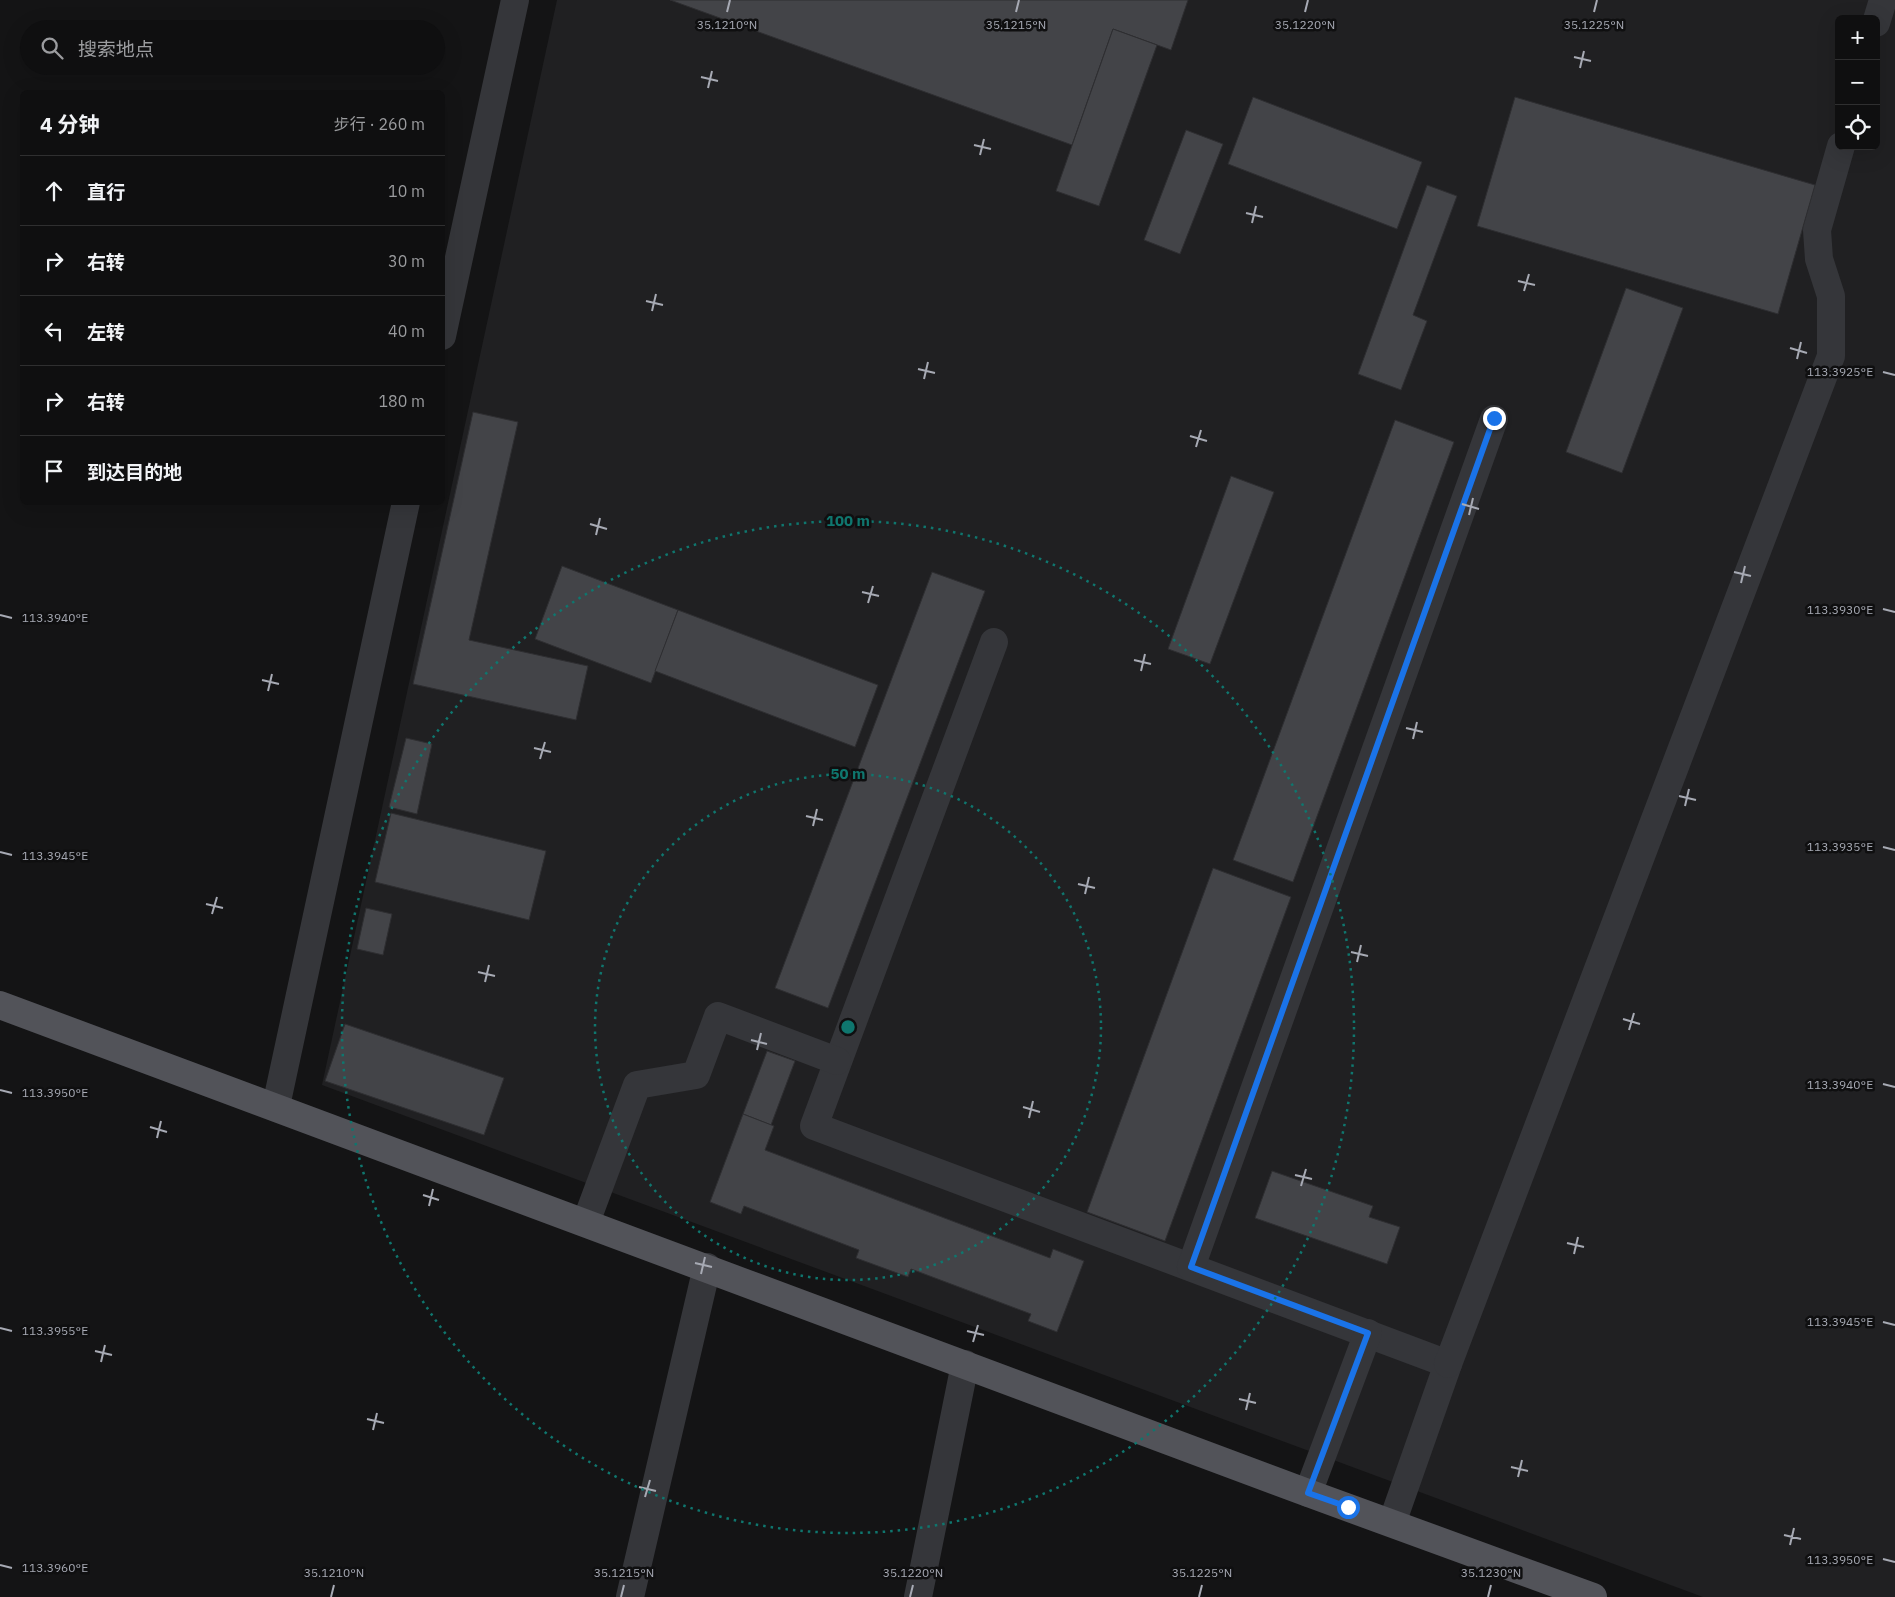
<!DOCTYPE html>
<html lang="zh">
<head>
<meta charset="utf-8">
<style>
	body { margin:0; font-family:"IBM Plex Sans","Noto Sans SC",sans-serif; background:#1d1d1e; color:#f1f3f6 }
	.controls { position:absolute; right:15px; top:15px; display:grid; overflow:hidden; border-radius:8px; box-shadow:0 5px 20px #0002 }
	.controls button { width:45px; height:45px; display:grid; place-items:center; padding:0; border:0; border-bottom:1px solid #2f2f30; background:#0f0f10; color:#f1f3f6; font:25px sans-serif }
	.stop { position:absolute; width:15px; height:15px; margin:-11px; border:4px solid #1a73e8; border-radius:50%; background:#fff }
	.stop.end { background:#1a73e8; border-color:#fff; box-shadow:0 1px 5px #0008 }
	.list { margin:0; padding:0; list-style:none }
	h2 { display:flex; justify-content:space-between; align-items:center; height:65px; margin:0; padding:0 20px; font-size:21px }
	h2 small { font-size:16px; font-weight:400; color:#9b9c9f }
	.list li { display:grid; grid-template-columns:32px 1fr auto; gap:15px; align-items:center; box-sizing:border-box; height:70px; padding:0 20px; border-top:1px solid #2f2f30 }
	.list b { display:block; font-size:19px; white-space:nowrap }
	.list em { font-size:16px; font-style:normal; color:#9b9c9f }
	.icon { flex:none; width:28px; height:28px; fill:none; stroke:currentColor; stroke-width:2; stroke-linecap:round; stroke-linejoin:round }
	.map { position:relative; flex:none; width:1895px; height:1597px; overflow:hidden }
	.search { position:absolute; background:#0f0f10; box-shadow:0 5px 20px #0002; left:20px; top:20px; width:425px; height:55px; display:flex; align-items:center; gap:12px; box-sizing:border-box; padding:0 18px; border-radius:28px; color:#9b9c9f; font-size:19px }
	.panel { position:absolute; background:#0f0f10; box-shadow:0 5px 20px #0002; left:20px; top:90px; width:425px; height:415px; border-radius:8px }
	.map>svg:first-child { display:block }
	.built { fill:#202022; fill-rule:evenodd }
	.building { fill:#434448; stroke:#2e2e31 }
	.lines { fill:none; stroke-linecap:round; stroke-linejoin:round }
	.minor { stroke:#35363a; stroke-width:28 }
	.major { stroke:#525359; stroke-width:28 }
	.route { stroke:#1a73e8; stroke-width:6 }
	.ticks { fill:none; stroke:#a7aab4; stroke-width:2 }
	.ring { fill:none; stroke:#0f766e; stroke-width:2.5; stroke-dasharray:2.5 5 }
	.ticks-label { font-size:12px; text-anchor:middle; fill:#a7aab4; stroke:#0f0f10; stroke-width:5; stroke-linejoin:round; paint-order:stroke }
	.centre { fill:#0f766e; stroke:#0f0f10; stroke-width:2.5 }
	.ring-label { font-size:15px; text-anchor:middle; font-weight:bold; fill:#0f766e; stroke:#0f0f10; stroke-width:5; stroke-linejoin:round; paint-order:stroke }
</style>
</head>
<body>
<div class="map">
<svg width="1895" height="1597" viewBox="0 0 1895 1597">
	<rect width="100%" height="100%" fill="#141415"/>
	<path class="built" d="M557,0H1895V1597H1703L322,1085ZM1839,19H1876V146H1839Z"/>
	<g class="building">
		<polygon points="670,0 1188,0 1171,50 1113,29 1072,145"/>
		<polygon points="1113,29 1157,45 1099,206 1056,191"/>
		<polygon points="1253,97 1422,162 1397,229 1228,164"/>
		<polygon points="1515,97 1815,185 1778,314 1477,226"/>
		<polygon points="1186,130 1223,144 1180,254 1144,240"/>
		<polygon points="1427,185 1457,196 1413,315 1427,321 1401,390 1358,374"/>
		<polygon points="1626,288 1683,308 1622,473 1566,452"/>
		<polygon points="473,412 518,422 469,640 588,666 576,720 413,684"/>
		<polygon points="1395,420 1454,442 1293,882 1233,860"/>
		<polygon points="1231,476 1274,492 1210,664 1168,649"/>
		<polygon points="562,566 678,610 651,683 535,639"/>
		<polygon points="932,572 985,591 828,1008 775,988"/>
		<polygon points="678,610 878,685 855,747 655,671"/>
		<polygon points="406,738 432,744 417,814 389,807"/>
		<polygon points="391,813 546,851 529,920 375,882"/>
		<polygon points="1213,868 1291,897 1165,1241 1087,1212"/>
		<polygon points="366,908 392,914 383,955 357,949"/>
		<polygon points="345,1024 504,1078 484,1135 325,1081"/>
		<polygon points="767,1051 795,1061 771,1125 743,1114"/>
		<polygon points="743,1114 774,1126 765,1150 1050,1258 1053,1249 1084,1261 1057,1332 1028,1321 1031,1314 911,1269 908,1277 856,1258 859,1250 744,1206 741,1214 710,1202"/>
		<polygon points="1272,1171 1373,1206 1369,1217 1400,1227 1387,1264 1255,1218"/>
	</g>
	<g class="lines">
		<g class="minor">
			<polyline points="1876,23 1883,0"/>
			<polyline points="442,336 515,0"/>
			<polyline points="994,642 814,1126 1448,1364 1392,1523"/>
			<polyline points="276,1106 406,502"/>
			<polyline points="586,1222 637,1085 696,1075 718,1016 837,1061"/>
			<polyline points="1191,1267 1494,419"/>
			<polyline points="1448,1364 1831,356 1831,296 1819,259 1817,230 1841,146"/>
			<polyline points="1308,1493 1368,1333"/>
			<polyline points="630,1597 707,1267"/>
			<polyline points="918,1597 965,1364"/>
		</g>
		<polyline class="major" points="0,1005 1308,1493 1593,1597"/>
	</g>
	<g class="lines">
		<polyline class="route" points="1348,1507 1308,1493 1368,1333 1191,1267 1494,418"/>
	</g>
	<path class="ticks" d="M727,12L730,0M1016,12L1019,0M1305,12L1308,0M1594,12L1597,0M1574,57L1591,61M1580,68L1584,51M701,77L718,81M708,88L712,71M974,145L991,149M980,155L984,139M1246,213L1263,217M1252,223L1256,206M1518,281L1535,285M1524,291L1529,274M646,301L663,305M652,311L656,294M1790,348L1807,353M1797,359L1801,342M918,369L935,373M1883,372L1895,375M924,379L928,362M1190,436L1207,441M1196,447L1201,430M1462,504L1479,509M1469,515L1473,498M590,524L607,529M596,535L600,518M1734,572L1751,576M1741,583L1745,566M862,592L879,596M868,603L873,586M1883,609L1895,612M0,615L12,618M1134,660L1151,664M1141,671L1145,654M262,680L279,684M268,691L272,674M1406,728L1423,732M1413,739L1417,722M534,748L551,752M540,759L545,742M1679,796L1696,800M1685,806L1689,789M806,816L823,820M813,826L817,809M1883,847L1895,850M0,852L12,855M1078,884L1095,888M1085,894L1089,877M206,904L223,908M212,914L217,897M1351,952L1368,956M1357,962L1361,945M478,972L495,976M485,982L489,965M1623,1019L1640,1024M1629,1030L1634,1013M751,1040L767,1044M757,1050L761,1033M1883,1084L1895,1087M0,1090L12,1093M1023,1107L1040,1112M1029,1118L1033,1101M150,1127L167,1132M157,1138L161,1121M1295,1175L1312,1179M1301,1186L1306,1169M423,1195L439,1200M429,1206L433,1189M1567,1243L1584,1247M1574,1254L1578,1237M695,1263L712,1267M701,1274L705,1257M1883,1322L1895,1325M0,1328L12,1331M967,1331L984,1335M973,1342L978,1325M95,1351L112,1355M101,1362L105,1345M1239,1399L1256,1403M1246,1410L1250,1393M367,1419L384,1423M373,1430L377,1413M1511,1467L1528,1471M1518,1477L1522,1460M639,1487L656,1491M645,1497L650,1480M1784,1535L1801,1539M1790,1545L1794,1528M1883,1559L1895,1562M0,1565L12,1568M331,1597L334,1585M621,1597L624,1585M910,1597L913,1585M1199,1597L1202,1585M1488,1597L1491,1585"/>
	<g class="ring">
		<circle cx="848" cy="1027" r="253"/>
		<circle cx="848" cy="1027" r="506"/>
	</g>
	<g class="ticks-label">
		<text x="727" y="29">35.1210°N</text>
		<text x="1016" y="29">35.1215°N</text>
		<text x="1305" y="29">35.1220°N</text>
		<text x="1594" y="29">35.1225°N</text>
		<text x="1840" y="376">113.3925°E</text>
		<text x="1840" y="614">113.3930°E</text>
		<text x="55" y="622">113.3940°E</text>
		<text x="1840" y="851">113.3935°E</text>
		<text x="55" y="860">113.3945°E</text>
		<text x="1840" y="1089">113.3940°E</text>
		<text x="55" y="1097">113.3950°E</text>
		<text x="1840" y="1326">113.3945°E</text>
		<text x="55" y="1335">113.3955°E</text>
		<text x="1840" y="1564">113.3950°E</text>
		<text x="55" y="1572">113.3960°E</text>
		<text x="334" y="1577">35.1210°N</text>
		<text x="624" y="1577">35.1215°N</text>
		<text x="913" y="1577">35.1220°N</text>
		<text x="1202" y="1577">35.1225°N</text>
		<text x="1491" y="1577">35.1230°N</text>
	</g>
	<circle cx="848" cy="1027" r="8" class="centre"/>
	<g class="ring-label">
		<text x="848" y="526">100 m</text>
		<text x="848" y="779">50 m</text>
	</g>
</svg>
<div class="controls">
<button>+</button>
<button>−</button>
<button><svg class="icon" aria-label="locate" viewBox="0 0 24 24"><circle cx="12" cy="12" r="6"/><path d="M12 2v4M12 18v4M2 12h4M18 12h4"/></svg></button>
</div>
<div class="stop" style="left:1348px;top:1507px"></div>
<div class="stop end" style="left:1494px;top:418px"></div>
<div class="search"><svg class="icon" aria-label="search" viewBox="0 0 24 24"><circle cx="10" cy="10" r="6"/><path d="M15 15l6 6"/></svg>搜索地点</div>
<section class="panel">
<h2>4 分钟<small>步行 · 260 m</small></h2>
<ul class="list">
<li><svg class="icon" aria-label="ahead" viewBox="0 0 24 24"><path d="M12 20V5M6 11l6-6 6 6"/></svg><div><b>直行</b></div><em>10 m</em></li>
<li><svg class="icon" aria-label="right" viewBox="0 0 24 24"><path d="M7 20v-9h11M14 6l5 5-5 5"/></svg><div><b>右转</b></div><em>30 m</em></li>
<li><svg class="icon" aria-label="left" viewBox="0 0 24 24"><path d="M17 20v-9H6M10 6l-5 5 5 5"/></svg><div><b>左转</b></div><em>40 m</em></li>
<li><svg class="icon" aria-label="right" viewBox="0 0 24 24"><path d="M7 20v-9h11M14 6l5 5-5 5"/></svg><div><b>右转</b></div><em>180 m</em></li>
<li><svg class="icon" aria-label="arrive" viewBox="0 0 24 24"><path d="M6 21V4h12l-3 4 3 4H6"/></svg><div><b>到达目的地</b></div></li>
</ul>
</section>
</div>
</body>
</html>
